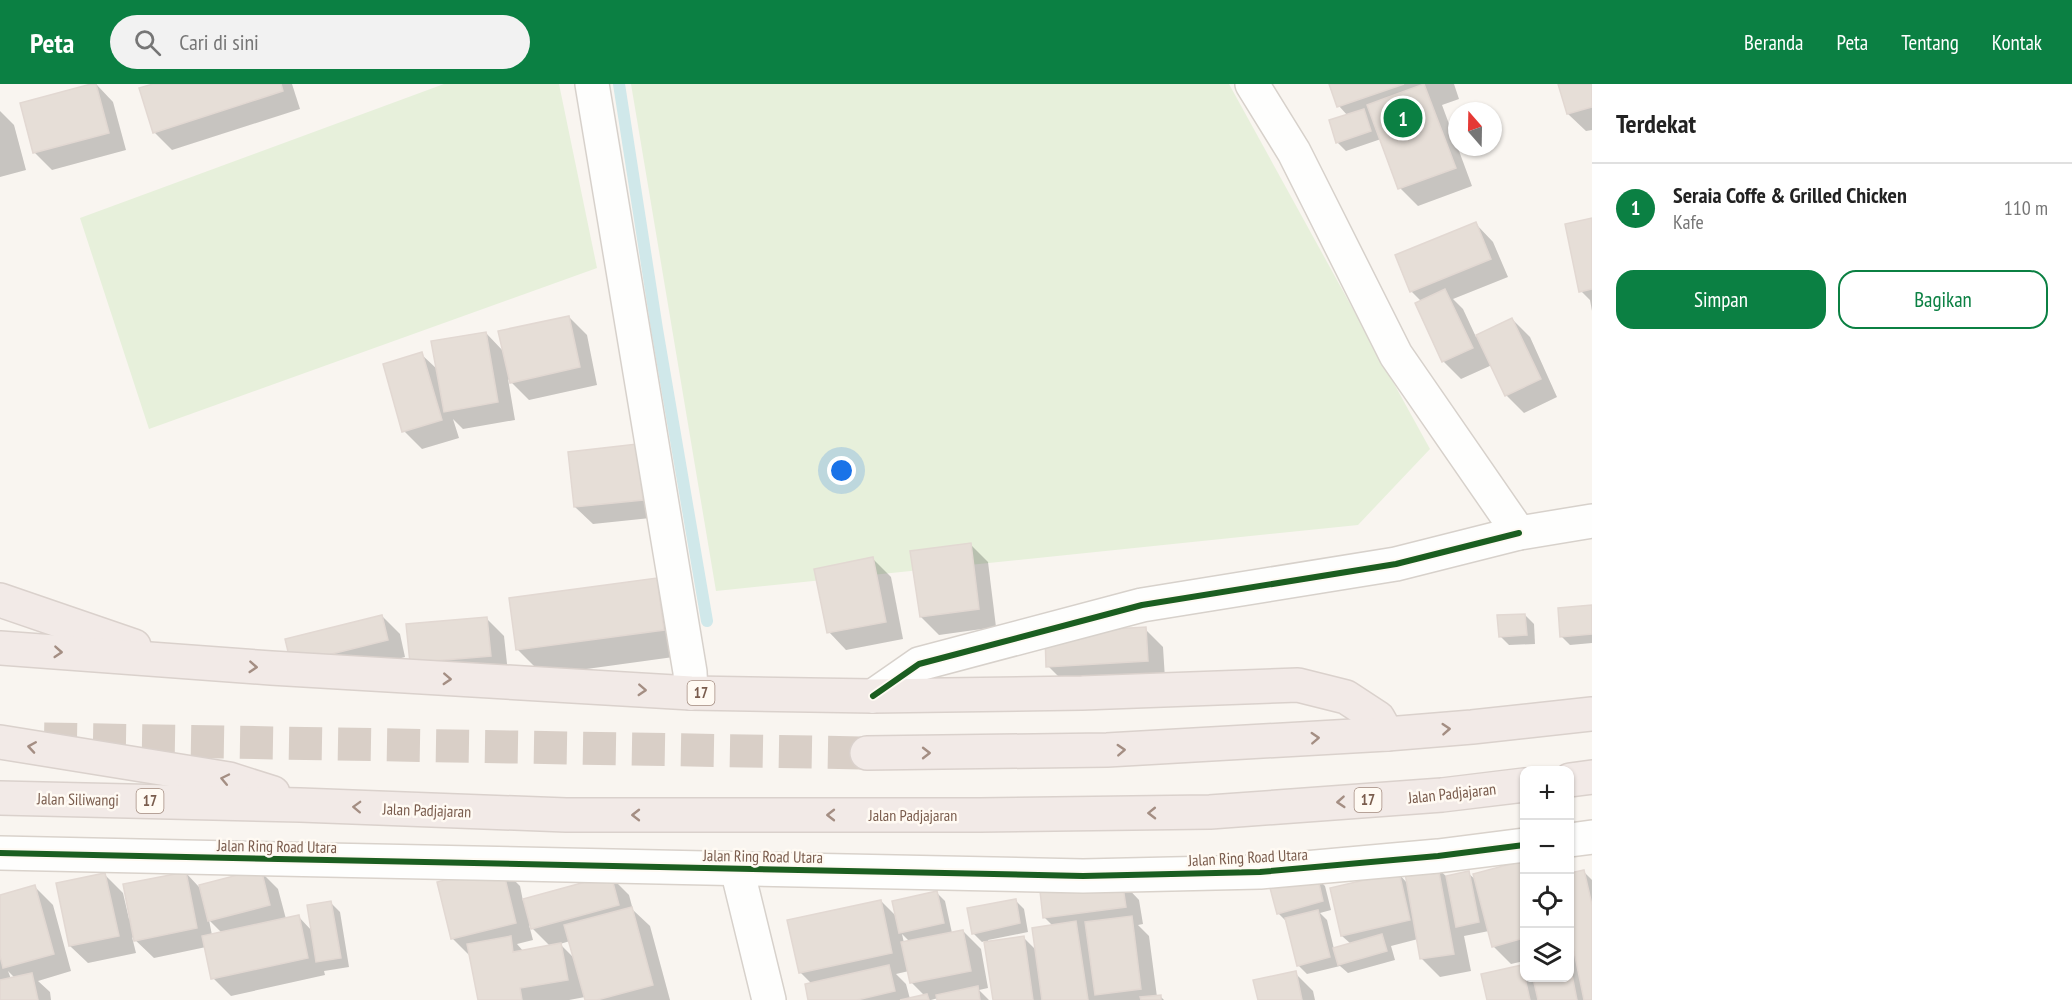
<!DOCTYPE html>
<html lang="id">
<head>
<meta charset="utf-8">
<style>
	body { margin:0; font-family:"PT Sans Narrow",sans-serif; background:#f2f2f2; color:#222 }
	.controls { position:absolute; right:18px; bottom:18px; display:grid; overflow:hidden; border-radius:12px; box-shadow:0 2px 4px #0004 }
	.controls button { width:54px; height:54px; display:grid; place-items:center; padding:0; border:0; border-bottom:2px solid #e0e0e0; background:#fff; color:#222; font:30px sans-serif }
	.compass { position:absolute; left:1448px; top:18px; width:54px; height:54px; border-radius:50%; background:#fff; box-shadow:0 2px 4px #0004; rotate:340deg }
	.you { position:absolute; left:842px; top:387px; width:21px; height:21px; margin:-15px; border:4px solid #fff; border-radius:50%; background:#1a73e8; box-shadow:0 0 0 9px #1a73e833 }
	.badge { display:grid; place-items:center; width:39px; height:39px; border-radius:50%; background:#0b8043; color:#fff; font-size:20px; font-weight:700 }
	.pin { position:absolute; translate:-50% -50%; border:3px solid #fff; box-shadow:0 2px 6px #0006 }
	.list { margin:0; padding:0; list-style:none }
	h2 { display:flex; justify-content:space-between; align-items:center; height:78px; margin:0; padding:0 24px; font-size:26px }
	h2 small { font-size:20px; font-weight:400; color:#767676 }
	.list li { display:grid; grid-template-columns:39px 1fr auto; gap:18px; align-items:center; box-sizing:border-box; height:90px; padding:0 24px; border-top:2px solid #e0e0e0 }
	.list b { display:block; font-size:22px; white-space:nowrap }
	.list p { margin:0; font-size:20px; white-space:nowrap; color:#767676 }
	.list em { font-size:20px; font-style:normal; color:#767676 }
	.actions { display:flex; gap:12px; padding:18px 24px }
	.actions a { flex:1; padding:14px 0; border:2px solid #0b8043; border-radius:18px; text-align:center; font-size:21px; color:#0b8043 }
	.actions .main { background:#0b8043; color:#fff }
	.icon { flex:none; width:33px; height:33px; fill:none; stroke:currentColor; stroke-width:2; stroke-linecap:round; stroke-linejoin:round }
	.map { position:relative; flex:none; width:1592px; height:916px; overflow:hidden }
	header { display:flex; align-items:center; gap:36px; box-sizing:border-box; height:84px; padding:0 30px; background:#0b8043; color:#fff }
	header strong { font-size:28px }
	nav { display:flex; gap:33px; margin-inline-start:auto; font-size:21px }
	.search { width:420px; height:54px; background:#f2f2f2; display:flex; align-items:center; gap:15px; box-sizing:border-box; padding:0 21px; border-radius:33px; color:#767676; font-size:22px }
	main { display:flex }
	aside { flex:1; background:#fff }
	.map>svg:first-child { display:block }
	.green { fill:#e7f0db }
	.shadow { fill:#0003; fill-rule:evenodd }
	.lines { fill:none; stroke-linecap:round; stroke-linejoin:round }
	.stream { stroke:#d0e8ea; stroke-width:12 }
	.building { fill:#e6ded7; stroke:#e2d8d2; stroke-width:1.5 }
	.highway-tunnel { stroke:#d9cfc7; stroke-width:33; stroke-dasharray:33 16; stroke-linecap:butt }
	.street-casing { stroke:#d7d1cb; stroke-width:36 }
	.secondary-casing { stroke:#d9d2cb; stroke-width:36 }
	.highway-casing { stroke:#dad1cc; stroke-width:36 }
	.street { stroke:#fefefd; stroke-width:33 }
	.secondary { stroke:#fefefd; stroke-width:33 }
	.highway { stroke:#f2eae7; stroke-width:33 }
	.cycleway-casing { stroke:#fffaf3; stroke-width:10 }
	.cycleway { stroke:#1b5e20; stroke-width:6 }
	.oneway { stroke:#a48e83 }
	.labels { text-anchor:middle; stroke-width:5; stroke-linejoin:round; paint-order:stroke }
	.shield { fill:#fffaf3; stroke:#a28b7f; stroke-width:1.5 }
	.shield-label { font-size:15px; font-weight:bold; fill:#7a5c4d }
	.street-label { font-size:16px; fill:#7a5c4d; stroke:#fffaf3 }
</style>
</head>
<body>
<header>
<strong>Peta</strong>
<div class="search"><svg class="icon" aria-label="search" viewBox="0 0 24 24"><circle cx="10" cy="10" r="6"/><path d="M15 15l6 6"/></svg>Cari di sini</div>
<nav><a>Beranda</a><a>Peta</a><a>Tentang</a><a>Kontak</a></nav>
</header>
<main>
<div class="map">
<svg width="1592" height="916" viewBox="0 0 1592 916">
	<rect width="100%" height="100%" fill="#f9f5f0"/>
	<g class="green">
		<polygon points="444,0 559,0 597,184 149,345 80,134"/>
		<polygon points="631,0 1229,0 1430,365 1358,441 716,507"/>
	</g>
	<g class="shadow">
		<polygon points="96,0 113,18 126,66 52,86 34,68"/>
		<polygon points="158,0 292,0 300,25 172,66 154,48"/>
		<polygon points="1331,0 1454,0 1459,15 1442,21 1472,102 1418,122 1400,104 1381,55 1346,67 1337,58 1348,32 1339,22"/>
		<polygon points="1559,0 1592,0 1592,46 1586,47 1568,30"/>
		<polygon points="0,27 14,41 26,86 0,93"/>
		<polygon points="1592,135 1592,227 1590,216 1581,207"/>
		<polygon points="1476,140 1493,158 1508,193 1453,215 1463,225 1476,253 1512,235 1530,253 1557,313 1524,329 1506,311 1492,281 1461,295 1443,277 1417,220 1422,218 1411,207"/>
		<polygon points="569,233 587,251 597,301 529,316 508,295 515,336 463,345 453,335 459,354 422,365 404,347 421,270 438,286 486,249 504,268"/>
		<polygon points="636,362 660,433 593,440 575,423"/>
		<polygon points="970,460 988,478 996,543 939,551 921,533"/>
		<polygon points="873,475 891,493 903,555 846,566 829,548"/>
		<polygon points="656,496 682,521 688,571 543,591 517,565"/>
		<polygon points="1592,522 1592,559 1570,561 1561,552"/>
		<polygon points="1525,531 1534,540 1535,560 1509,561 1500,552"/>
		<polygon points="382,532 400,550 405,573 311,597 293,579"/>
		<polygon points="486,534 504,552 508,589 411,579"/>
		<polygon points="1145,545 1163,563 1165,595 1066,600 1048,582"/>
		<polygon points="1522,779 1524,782 1524,877 1511,880 1493,862 1489,847 1464,852 1471,887 1440,893 1422,875 1418,855 1391,862 1395,876 1348,889 1340,882 1307,890 1298,881 1287,838 1278,829 1316,793 1325,802 1331,826 1320,829 1327,836 1334,865 1351,860 1342,852 1398,789 1408,800 1437,784 1447,793 1468,789 1477,797"/>
		<path d="M502,784L520,802L523,817L611,793L629,811L633,826L650,842L670,916H586L585,913L569,916H479L471,873L452,854ZM529,841L551,863L524,868L517,860L533,856ZM570,857L575,875L560,860Z"/>
		<path d="M260,787L278,805L286,835L298,832L312,847L331,819L340,828L349,883L324,887L325,891L231,912L213,894L206,863L154,874L132,853L136,869L88,879L70,862L105,791L123,809L129,835L186,789L199,803ZM209,836L222,849L212,851Z"/>
		<polygon points="1584,788 1592,796 1592,916 1488,916 1521,882 1524,885 1524,894 1533,894 1535,896 1534,894 1570,894 1570,859 1574,864 1570,841 1570,791"/>
		<polygon points="1122,798 1139,816 1143,840 1138,841 1149,852 1157,913 1160,912 1164,916 994,916 985,857 982,858 973,849 1015,816 1024,825 1028,848 988,856 989,859 1024,854 1037,867 1053,842 1045,834"/>
		<path d="M35,803L53,821L71,887L38,897L50,908L51,916H0V813ZM8,887L15,894L11,895Z"/>
		<path d="M936,808L945,817L952,849L963,847L981,865L988,904L979,906L989,916H938V914L931,916H810L812,900L800,888L881,817L897,833ZM902,850L910,858L904,859ZM909,887L911,898L925,912L910,915L906,900L896,890Z"/>
		<polygon points="1295,889 1313,907 1315,916 1259,916"/>
	</g>
	<g class="lines">
		<polyline class="stream" points="619,0 657,245 707,537"/>
	</g>
	<g class="building">
		<polygon points="91,0 96,0 109,49 33,69 20,19"/>
		<polygon points="153,0 281,0 283,7 153,49 139,4"/>
		<polygon points="1329,0 1404,0 1337,23"/>
		<polygon points="1424,0 1456,84 1398,105 1367,21"/>
		<polygon points="1558,0 1592,0 1592,23 1567,30"/>
		<polygon points="1364,25 1371,47 1336,59 1329,36"/>
		<polygon points="1592,134 1592,205 1579,208 1565,140"/>
		<polygon points="1476,138 1491,175 1410,208 1395,171"/>
		<polygon points="1445,205 1473,264 1442,278 1415,219"/>
		<polygon points="569,232 580,283 510,299 498,247"/>
		<polygon points="1512,234 1541,295 1505,312 1476,251"/>
		<polygon points="486,248 498,318 444,328 431,257"/>
		<polygon points="422,268 442,336 402,348 383,280"/>
		<polygon points="637,360 643,416 574,423 568,368"/>
		<polygon points="971,459 979,525 920,533 910,467"/>
		<polygon points="873,473 886,538 827,549 814,485"/>
		<polygon points="657,494 664,546 516,566 509,514"/>
		<polygon points="1592,521 1592,550 1560,553 1558,524"/>
		<polygon points="1525,530 1527,551 1499,553 1497,531"/>
		<polygon points="382,531 388,556 291,580 285,555"/>
		<polygon points="487,533 491,572 410,579 406,540"/>
		<polygon points="1146,543 1148,577 1046,583 1045,549"/>
		<polygon points="1522,777 1524,787 1524,854 1492,863 1473,790"/>
		<polygon points="502,782 516,839 451,855 437,798"/>
		<polygon points="1438,783 1454,870 1420,875 1405,789"/>
		<polygon points="261,785 270,821 208,837 199,801"/>
		<polygon points="1584,786 1592,821 1592,916 1584,916 1570,848 1570,789"/>
		<polygon points="1469,787 1479,838 1456,843 1446,792"/>
		<polygon points="186,788 197,844 134,857 123,800"/>
		<polygon points="1399,788 1410,836 1341,852 1330,804"/>
		<polygon points="105,789 119,852 69,862 56,799"/>
		<polygon points="611,791 619,821 531,845 523,815"/>
		<polygon points="1317,791 1323,817 1277,830 1270,804"/>
		<polygon points="1122,796 1126,823 1043,834 1040,807"/>
		<polygon points="35,801 54,870 3,884 0,872 0,811"/>
		<polygon points="937,807 944,839 899,849 892,817"/>
		<polygon points="1016,815 1020,839 972,850 967,824"/>
		<polygon points="881,816 892,869 799,889 787,836"/>
		<polygon points="331,817 341,874 316,878 307,821"/>
		<polygon points="632,823 653,901 597,916 585,916 564,841"/>
		<polygon points="1318,826 1330,873 1297,882 1285,834"/>
		<polygon points="299,831 308,874 211,895 202,852"/>
		<polygon points="1132,832 1141,905 1095,911 1085,838"/>
		<polygon points="1076,837 1088,916 1042,916 1032,844"/>
		<polygon points="963,846 971,887 910,899 901,858"/>
		<polygon points="1382,850 1387,867 1338,881 1333,864"/>
		<polygon points="511,852 513,868 561,859 568,896 520,904 522,916 478,916 467,860"/>
		<polygon points="1024,852 1033,916 993,916 984,858"/>
		<polygon points="889,881 895,907 857,916 808,916 805,900"/>
		<polygon points="1522,881 1530,916 1487,916 1481,890"/>
		<polygon points="1570,881 1577,916 1538,916 1533,894 1570,894"/>
		<polygon points="1296,887 1302,916 1258,916 1253,896"/>
		<polygon points="32,889 38,916 0,916 0,896"/>
		<polygon points="978,902 980,916 937,916 936,911"/>
		<polygon points="927,910 929,916 900,916"/>
		<polygon points="1161,911 1161,916 1141,916 1140,913"/>
	</g>
	<g class="lines">
		<polyline class="highway-tunnel" points="44,655 867,669"/>
		<g class="street-casing">
			<g id="street">
				<polyline points="592,0 690,588 691,609"/>
				<polyline points="1252,0 1294,68 1396,271 1519,449 1592,437"/>
				<polyline points="873,612 919,580 1142,521 1396,480 1519,449"/>
				<polyline points="737,785 769,916"/>
			</g>
		</g>
		<g class="secondary-casing">
			<g id="secondary">
				<polyline points="1570,756 1592,753"/>
				<polyline points="0,769 1083,792 1260,788 1438,772 1524,761"/>
			</g>
		</g>
		<g class="highway-casing">
			<g id="highway">
				<polyline points="0,516 134,562"/>
				<polyline points="0,564 271,584 691,609 873,612 1082,609 1298,601 1346,613 1378,634 1387,650"/>
				<polyline points="0,658 229,695 273,709"/>
				<polyline points="867,669 1107,666 1387,650 1472,643 1592,630"/>
				<polyline points="1570,696 1592,693"/>
				<polyline points="0,714 300,721 566,731 980,731 1210,728 1442,711 1524,701"/>
			</g>
		</g>
		<use href="#street" class="street"/>
		<use href="#secondary" class="secondary"/>
		<use href="#highway" class="highway"/>
		<g class="cycleway-casing">
			<g id="cycleway">
				<polyline points="873,612 919,580 1142,521 1396,480 1519,449"/>
				<polyline points="0,769 1083,792 1260,788 1438,772 1524,761"/>
			</g>
		</g>
		<use href="#cycleway" class="cycleway"/>
	</g>
	<defs><path id="oneway-chevron" d="M-2-3.5L2.5 0L-2 3.5" fill="none" stroke-width="1.6" stroke-linecap="round" stroke-linejoin="round" transform="scale(1.5)"/></defs>
	<g class="oneway">
		<use href="#oneway-chevron" transform="translate(58 568) rotate(4)"/>
		<use href="#oneway-chevron" transform="translate(253 583) rotate(4)"/>
		<use href="#oneway-chevron" transform="translate(447 595) rotate(3)"/>
		<use href="#oneway-chevron" transform="translate(642 606) rotate(3)"/>
		<use href="#oneway-chevron" transform="translate(1446 645) rotate(-4)"/>
		<use href="#oneway-chevron" transform="translate(1315 654) rotate(-3)"/>
		<use href="#oneway-chevron" transform="translate(32 663) rotate(-171)"/>
		<use href="#oneway-chevron" transform="translate(1121 666) rotate(-3)"/>
		<use href="#oneway-chevron" transform="translate(926 669)"/>
		<use href="#oneway-chevron" transform="translate(225 695) rotate(-168)"/>
		<use href="#oneway-chevron" transform="translate(1341 718) rotate(176)"/>
		<use href="#oneway-chevron" transform="translate(357 723) rotate(-178)"/>
		<use href="#oneway-chevron" transform="translate(1152 729) rotate(179)"/>
		<use href="#oneway-chevron" transform="translate(636 731) rotate(180)"/>
		<use href="#oneway-chevron" transform="translate(831 731) rotate(180)"/>
	</g>
	<g class="labels">
		<g class="shield">
			<rect x="687.5" y="597" width="27" height="24" rx="4.5"/>
			<rect x="1354.5" y="704" width="27" height="24" rx="4.5"/>
			<rect x="136.5" y="705" width="27" height="24" rx="4.5"/>
		</g>
		<g class="shield-label">
			<text x="701" y="614">17</text>
			<text x="1368" y="721">17</text>
			<text x="150" y="722">17</text>
		</g>
		<g class="street-label">
			<text transform="translate(1452 709) rotate(-6)" y="6">Jalan Padjajaran</text>
			<text transform="translate(78 715) rotate(1)" y="6">Jalan Siliwangi</text>
			<text transform="translate(427 726) rotate(2)" y="6">Jalan Padjajaran</text>
			<text x="913" y="737">Jalan Padjajaran</text>
			<text transform="translate(277 762) rotate(1)" y="6">Jalan Ring Road Utara</text>
			<text transform="translate(763 772) rotate(1)" y="6">Jalan Ring Road Utara</text>
			<text transform="translate(1248 773) rotate(-3)" y="6">Jalan Ring Road Utara</text>
		</g>
	</g>
</svg>
<div class="controls">
<button>+</button>
<button>−</button>
<button><svg class="icon" aria-label="locate" viewBox="0 0 24 24"><circle cx="12" cy="12" r="6"/><path d="M12 2v4M12 18v4M2 12h4M18 12h4"/></svg></button>
<button><svg class="icon" aria-label="layers" viewBox="0 0 24 24"><path d="M12 4l9 5-9 5-9-5zM3 14l9 5 9-5"/></svg></button>
</div>
<svg class="compass" viewBox="-18 -18 36 36"><path d="M0-13l5 13h-10z" fill="#e53935"/><path d="M0 13l5-13h-10z" fill="#767676"/></svg>
<div class="you"></div>
<div class="pin badge" style="left:1403px;top:34px">1</div>
</div>
<aside>
<h2>Terdekat<small></small></h2>
<ul class="list">
<li><span class="badge">1</span><div><b>Seraia Coffe &amp; Grilled Chicken</b><p>Kafe</p></div><em>110 m</em></li>
</ul>
<div class="actions"><a class="main">Simpan</a><a>Bagikan</a></div>
</aside>
</main>
</body>
</html>
